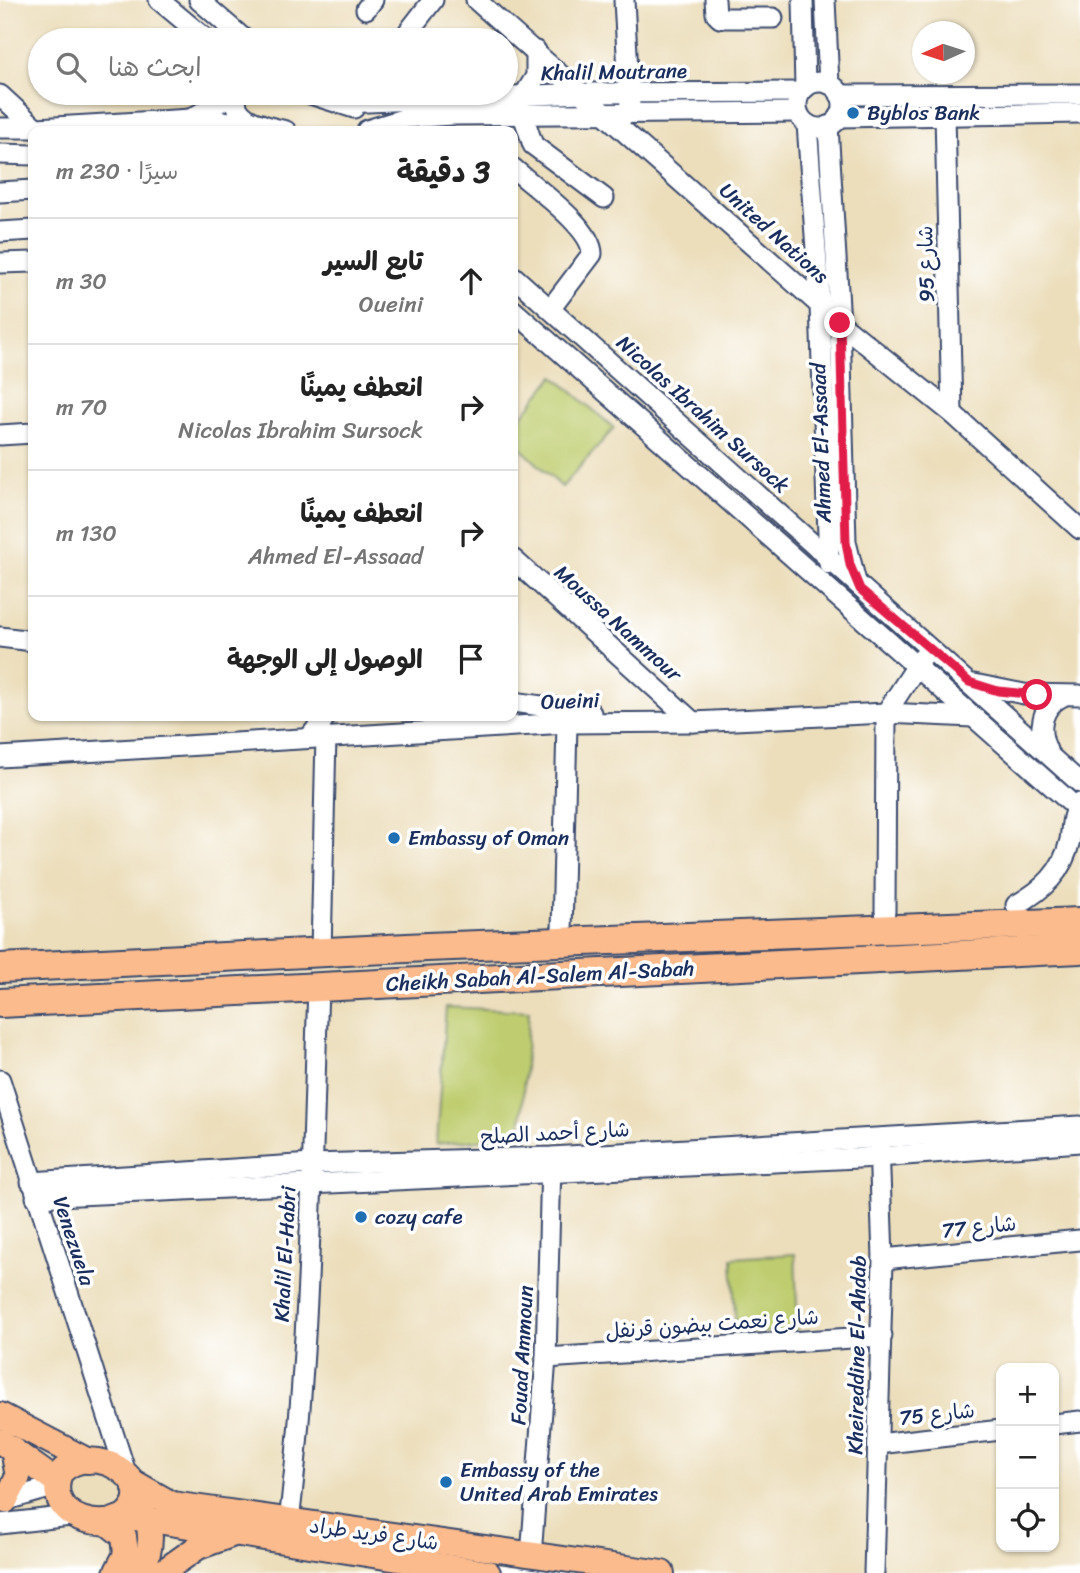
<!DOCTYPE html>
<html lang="ar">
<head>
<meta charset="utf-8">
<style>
	body { margin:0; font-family:Sriracha,"Playpen Sans Arabic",sans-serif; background:#f2f2f2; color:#222; direction:rtl }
	.controls { position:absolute; right:21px; bottom:21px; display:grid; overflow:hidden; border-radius:14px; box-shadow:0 2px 5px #0004 }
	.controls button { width:63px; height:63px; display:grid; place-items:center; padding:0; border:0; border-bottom:2px solid #e0e0e0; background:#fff; color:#222; font:35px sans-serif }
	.compass { position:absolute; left:912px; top:21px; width:63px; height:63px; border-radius:50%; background:#fff; box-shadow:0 2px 5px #0004; rotate:267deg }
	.stop { position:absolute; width:21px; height:21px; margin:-16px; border:5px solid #e11d48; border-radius:50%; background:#fff }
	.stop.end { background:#e11d48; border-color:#fff; box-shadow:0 2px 7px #0008 }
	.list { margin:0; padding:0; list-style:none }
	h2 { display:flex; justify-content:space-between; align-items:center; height:91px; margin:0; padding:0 28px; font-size:30px }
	h2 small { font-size:23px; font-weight:400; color:#767676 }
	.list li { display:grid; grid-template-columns:46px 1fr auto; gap:21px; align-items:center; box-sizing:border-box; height:126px; padding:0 28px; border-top:2px solid #e0e0e0 }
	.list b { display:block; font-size:26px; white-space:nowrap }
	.list p { margin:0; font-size:23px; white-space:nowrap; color:#767676 }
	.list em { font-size:23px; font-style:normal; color:#767676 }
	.icon { flex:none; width:38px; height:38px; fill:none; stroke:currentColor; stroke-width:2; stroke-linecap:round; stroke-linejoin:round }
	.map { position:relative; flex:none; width:1080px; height:1573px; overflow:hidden; direction:ltr }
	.search { position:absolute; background:#fff; box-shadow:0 2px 5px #0004; left:28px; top:28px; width:490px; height:77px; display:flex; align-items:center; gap:18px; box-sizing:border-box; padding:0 24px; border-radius:38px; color:#767676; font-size:26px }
	.panel { position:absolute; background:#fff; box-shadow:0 2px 5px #0004; left:28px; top:126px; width:490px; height:595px; border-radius:14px; direction:rtl }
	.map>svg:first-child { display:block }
	.green { fill:#bfcd6f; stroke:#6d7e66; stroke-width:2 }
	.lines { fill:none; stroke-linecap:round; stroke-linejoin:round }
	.minor-casing { stroke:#3a496c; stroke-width:23 }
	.major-casing { stroke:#3a496c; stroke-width:28 }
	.highway-casing { stroke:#3a496c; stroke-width:32 }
	.minor { stroke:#fff; stroke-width:19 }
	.major { stroke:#fbbb8c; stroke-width:24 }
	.highway { stroke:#fbbb8c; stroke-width:28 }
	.route { stroke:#e11d48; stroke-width:9 }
	.poi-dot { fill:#1f6fb2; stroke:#fff; stroke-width:2.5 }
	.labels { text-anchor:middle; stroke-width:7; stroke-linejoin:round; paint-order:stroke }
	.street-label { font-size:21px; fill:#1b2f5e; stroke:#fff }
	.poi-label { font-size:21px; fill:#1b2f5e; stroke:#fff; text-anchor:start }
</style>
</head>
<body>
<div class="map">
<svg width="1080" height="1573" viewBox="0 0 1080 1573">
	<rect width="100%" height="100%" fill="#fff"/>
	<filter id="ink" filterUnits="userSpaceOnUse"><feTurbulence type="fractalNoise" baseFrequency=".0143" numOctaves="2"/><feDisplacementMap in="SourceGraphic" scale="14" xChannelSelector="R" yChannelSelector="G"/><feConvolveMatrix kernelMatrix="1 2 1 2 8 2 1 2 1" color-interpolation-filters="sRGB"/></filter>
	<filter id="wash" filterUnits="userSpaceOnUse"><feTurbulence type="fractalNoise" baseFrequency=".00686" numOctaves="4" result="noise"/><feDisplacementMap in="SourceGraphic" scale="28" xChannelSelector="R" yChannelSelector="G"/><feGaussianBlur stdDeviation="1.57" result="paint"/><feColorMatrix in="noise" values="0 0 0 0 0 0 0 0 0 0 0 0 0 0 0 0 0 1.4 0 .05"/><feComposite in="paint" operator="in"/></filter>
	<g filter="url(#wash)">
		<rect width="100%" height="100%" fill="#ecdebb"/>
		<g class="green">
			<polygon points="554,376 614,428 562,487 513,441 513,427"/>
			<polygon points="446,1007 529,1011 520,1136 436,1144"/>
			<polygon points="795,1254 798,1331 736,1334 732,1258"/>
		</g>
	</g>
	<g filter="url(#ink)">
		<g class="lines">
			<g class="minor-casing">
				<g id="minor">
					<polyline points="159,0 207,40"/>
					<polyline points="199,0 245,40"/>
					<polyline points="476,0 840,323 952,413 1080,529"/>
					<polyline points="624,0 630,107"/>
					<polyline points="715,0 716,14 720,18 773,18"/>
					<polyline points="803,0 805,88"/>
					<polyline points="825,0 829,84"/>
					<polyline points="366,9 373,0"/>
					<polyline points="402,40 433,0"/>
					<circle cx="820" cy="105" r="23"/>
					<path d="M238,93C228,121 267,126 286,131"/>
					<polyline points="307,93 354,108"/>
					<polyline points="0,95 39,131"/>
					<polyline points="840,95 1080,94"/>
					<polyline points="523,97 536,76 536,51"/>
					<polyline points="344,103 583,93 801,92"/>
					<polyline points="945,114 952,413"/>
					<polyline points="523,115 533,145 604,198"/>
					<polyline points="839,117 1080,113"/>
					<polyline points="192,118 236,93"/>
					<polyline points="807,124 820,305 829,564"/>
					<polyline points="828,126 840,323 846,542 856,582"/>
					<polyline points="0,128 37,128 191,119 261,124"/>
					<polyline points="367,130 406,118 452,115 798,112"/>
					<polyline points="0,154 33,155"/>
					<path d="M513,168C533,186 593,228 592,254L551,308"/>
					<polyline points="0,192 33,190"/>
					<polyline points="0,232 33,230"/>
					<polyline points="0,263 33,262"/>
					<polyline points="513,276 1080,783"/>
					<polyline points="513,310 1080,811"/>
					<polyline points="0,435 33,433"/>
					<polyline points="513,559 693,722"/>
					<polyline points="0,637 33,641"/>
					<polyline points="974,684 1024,694 1080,695"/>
					<polyline points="513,702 591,713"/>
					<polyline points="310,737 326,716"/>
					<path d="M1047,750C1037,730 1041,706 1063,696"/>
					<polyline points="0,757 567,723 693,722 886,713 973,717"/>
					<path d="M1016,905C1043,890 1063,872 1070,840C1072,826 1071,814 1080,803"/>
					<polyline points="885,912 886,713 922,658"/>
					<polyline points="562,932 567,723"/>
					<polyline points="321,952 326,736"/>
					<polyline points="0,1080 127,1476"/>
					<polyline points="31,1182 312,1164 551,1157 1080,1126"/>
					<polyline points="36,1197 879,1157 1080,1142"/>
					<polyline points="883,1259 1080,1240"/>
					<polyline points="546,1358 882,1336"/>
					<polyline points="1054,1424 1080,1421"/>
					<polyline points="878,1444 1001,1430"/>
					<polyline points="0,1502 56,1486"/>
					<path d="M289,1522C310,1345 312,1165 318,987"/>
					<polyline points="0,1524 71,1516"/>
					<polyline points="531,1556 546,1358 551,1162"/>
					<polyline points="874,1573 883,1259 879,1144"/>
				</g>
			</g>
			<g class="major-casing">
				<g id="major">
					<polyline points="0,1415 88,1461"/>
					<polyline points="0,1441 57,1482"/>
					<polyline points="133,1482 172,1504 662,1573"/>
					<polyline points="5,1501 18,1477 13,1449"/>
					<path d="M123,1517C166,1485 93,1437 60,1473C48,1506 76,1524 107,1522C113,1521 118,1518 123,1517C134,1516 146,1521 157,1521L488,1573"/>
					<polyline points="106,1522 124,1536 126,1554 116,1573"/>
					<path d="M140,1573C152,1551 154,1530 142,1508"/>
					<polyline points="161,1573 198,1547 231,1535"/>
				</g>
			</g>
			<g class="highway-casing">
				<g id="highway">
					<polyline points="0,968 427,947 1080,922"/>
					<polyline points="0,1003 1080,949"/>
				</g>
			</g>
			<use href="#minor" class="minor"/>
			<use href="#major" class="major"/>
			<use href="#highway" class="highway"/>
		</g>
	</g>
	<g class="lines" filter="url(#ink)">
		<polyline class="route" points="840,323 846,542 850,565 860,589 969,682 998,691 1037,695"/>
	</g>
	<g class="poi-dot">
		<circle cx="853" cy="113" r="7"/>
		<circle cx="394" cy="838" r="7"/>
		<circle cx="361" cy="1217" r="7"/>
		<circle cx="446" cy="1482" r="7"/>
	</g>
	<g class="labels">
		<g class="street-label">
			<text transform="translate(614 72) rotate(-1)" y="7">Khalil Moutrane</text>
			<text transform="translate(774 233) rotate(42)" y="7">United Nations</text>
			<text transform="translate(926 264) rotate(-91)" y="7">شارع 95</text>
			<text transform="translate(703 414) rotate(42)" y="7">Nicolas Ibrahim Sursock</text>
			<text transform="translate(821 443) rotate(-92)" y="7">Ahmed El-Assaad</text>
			<text transform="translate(618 623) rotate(42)" y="7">Moussa Nammour</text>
			<text transform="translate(570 701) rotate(-2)" y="7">Oueini</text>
			<text transform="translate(540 976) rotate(-3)" y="7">Cheikh Sabah Al-Salem Al-Sabah</text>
			<text transform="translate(555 1133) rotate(-3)" y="7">شارع أحمد الصلح</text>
			<text transform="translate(979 1227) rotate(-6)" y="7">شارع 77</text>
			<text transform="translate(74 1241) rotate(72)" y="7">Venezuela</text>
			<text transform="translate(285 1254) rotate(-87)" y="7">Khalil El-Habri</text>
			<text transform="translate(712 1324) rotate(-4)" y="7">شارع نعمت بيضون قرنفل</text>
			<text transform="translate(522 1355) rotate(-87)" y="7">Fouad Ammoun</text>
			<text transform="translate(857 1355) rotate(-89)" y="7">Kheireddine El-Ahdab</text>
			<text transform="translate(937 1414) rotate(-6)" y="7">شارع 75</text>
			<text transform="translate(374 1534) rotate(8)" y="7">شارع فريد طراد</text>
		</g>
		<g class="poi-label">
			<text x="867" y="120">Byblos Bank</text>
			<text x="408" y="845">Embassy of Oman</text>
			<text x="375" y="1224">cozy cafe</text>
			<text x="460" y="1477">Embassy of the<tspan x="460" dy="24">United Arab Emirates</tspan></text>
		</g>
	</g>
</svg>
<div class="controls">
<button>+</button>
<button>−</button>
<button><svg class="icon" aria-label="locate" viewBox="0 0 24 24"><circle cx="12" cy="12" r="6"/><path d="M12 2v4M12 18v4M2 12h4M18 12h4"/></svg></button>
</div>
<svg class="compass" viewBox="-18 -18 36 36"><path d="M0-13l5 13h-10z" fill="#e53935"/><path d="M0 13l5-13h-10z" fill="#767676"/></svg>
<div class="stop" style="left:1037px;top:695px"></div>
<div class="stop end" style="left:840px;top:323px"></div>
<div class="search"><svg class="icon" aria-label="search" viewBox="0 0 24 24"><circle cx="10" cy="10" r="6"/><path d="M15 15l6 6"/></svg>ابحث هنا</div>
<section class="panel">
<h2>3 دقيقة<small>سيرًا · 230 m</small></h2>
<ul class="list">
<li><svg class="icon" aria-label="ahead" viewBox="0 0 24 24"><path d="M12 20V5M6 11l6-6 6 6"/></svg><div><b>تابع السير</b><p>Oueini</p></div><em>30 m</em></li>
<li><svg class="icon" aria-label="right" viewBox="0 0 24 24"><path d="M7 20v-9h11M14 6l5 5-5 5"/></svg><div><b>انعطف يمينًا</b><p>Nicolas Ibrahim Sursock</p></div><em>70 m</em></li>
<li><svg class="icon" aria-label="right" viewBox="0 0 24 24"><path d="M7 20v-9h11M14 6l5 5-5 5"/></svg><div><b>انعطف يمينًا</b><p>Ahmed El-Assaad</p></div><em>130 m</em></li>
<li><svg class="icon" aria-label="arrive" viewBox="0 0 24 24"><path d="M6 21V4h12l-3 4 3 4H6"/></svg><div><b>الوصول إلى الوجهة</b></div></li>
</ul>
</section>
</div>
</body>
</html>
